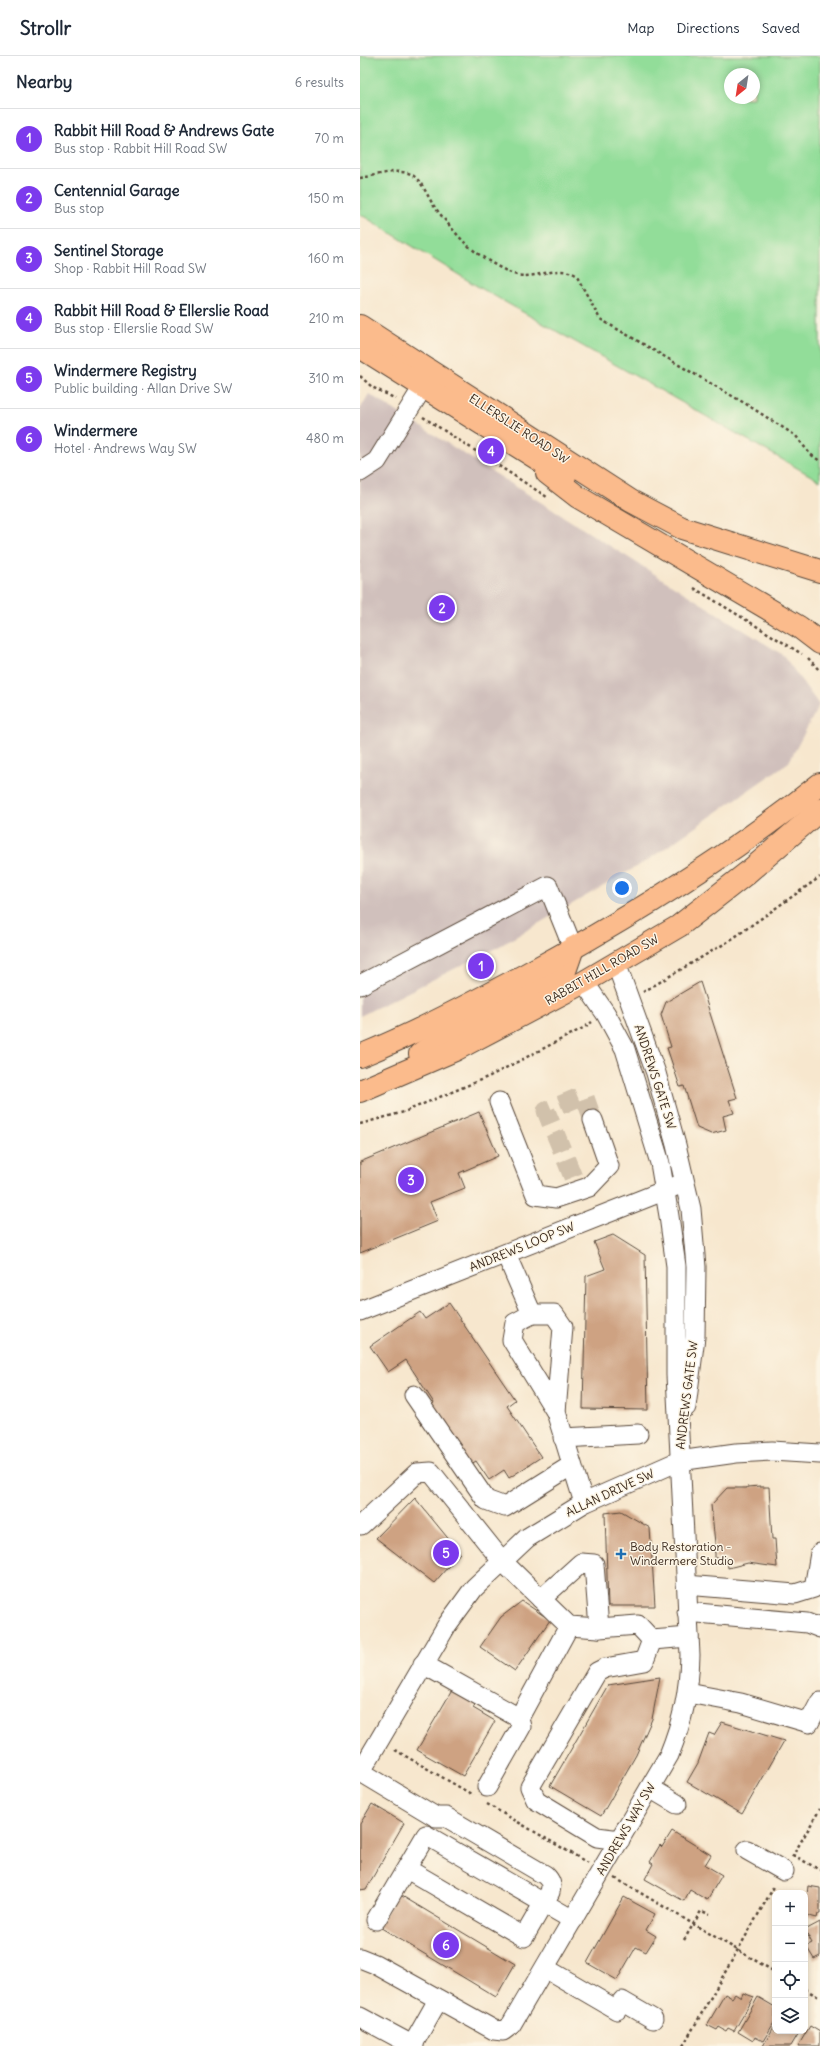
<!DOCTYPE html>
<html lang="en">
<head>
<meta charset="utf-8">
<style>
	body { margin:0; font-family:Delius,sans-serif; background:#f2f2f3; color:#1f2937 }
	.controls { position:absolute; right:12px; bottom:12px; display:grid; overflow:hidden; border-radius:8px; box-shadow:0 2px 6px #0003 }
	.controls button { width:36px; height:36px; display:grid; place-items:center; padding:0; border:0; border-bottom:1px solid #e0e1e3; background:#fff; color:#1f2937; font:20px sans-serif }
	.compass { position:absolute; left:364px; top:12px; width:36px; height:36px; border-radius:50%; background:#fff; box-shadow:0 2px 6px #0003; rotate:210deg }
	.you { position:absolute; left:262px; top:832px; width:14px; height:14px; margin:-10px; border:3px solid #fff; border-radius:50%; background:#1a73e8; box-shadow:0 0 0 6px #1a73e833 }
	.badge { display:grid; place-items:center; width:26px; height:26px; border-radius:50%; background:#7c3aed; color:#fff; font-size:13px; font-weight:700 }
	.pin { position:absolute; translate:-50% -50%; border:2px solid #fff; box-shadow:0 1px 4px #0006 }
	.list { margin:0; padding:0; list-style:none }
	h2 { display:flex; justify-content:space-between; align-items:center; height:52px; margin:0; padding:0 16px; font-size:17px }
	h2 small { font-size:13px; font-weight:400; color:#747a83 }
	.list li { display:grid; grid-template-columns:26px 1fr auto; gap:12px; align-items:center; box-sizing:border-box; height:60px; padding:0 16px; border-top:1px solid #e0e1e3 }
	.list b { display:block; font-size:15px; white-space:nowrap }
	.list p { margin:0; font-size:13px; white-space:nowrap; color:#747a83 }
	.list em { font-size:13px; font-style:normal; color:#747a83 }
	.icon { flex:none; width:22px; height:22px; fill:none; stroke:currentColor; stroke-width:2; stroke-linecap:round; stroke-linejoin:round }
	.map { position:relative; flex:none; width:460px; height:1990px; overflow:hidden }
	header { display:flex; align-items:center; gap:24px; box-sizing:border-box; height:56px; padding:0 20px; background:#fff; border-bottom:1px solid #e0e1e3 }
	header strong { font-size:19px }
	nav { display:flex; gap:22px; margin-inline-start:auto; font-size:14px }
	main { display:flex }
	aside { flex:1; background:#fff }
	.map>svg:first-child { display:block }
	.industrial { fill:#d0c0bc }
	.green { fill:#92dd99; stroke:#66845c; fill-rule:evenodd }
	.building { fill:#cea282 }
	.lines { fill:none; stroke-linecap:round; stroke-linejoin:round }
	.minor-tunnel { stroke:#d1c1ab; stroke-width:19; stroke-dasharray:19 10; stroke-linecap:butt }
	.minor-casing { stroke:#574638; stroke-width:21 }
	.major-casing { stroke:#574638; stroke-width:24 }
	.path { stroke:#574638; stroke-width:2.5; stroke-dasharray:3 3; stroke-linecap:butt }
	.minor { stroke:#fff; stroke-width:19 }
	.major { stroke:#fbbb8c; stroke-width:22 }
	.poi-dot { fill:#1f6fb2; stroke:#fcf5e5; stroke-width:1.5 }
	.labels { text-anchor:middle; stroke-width:3; stroke-linejoin:round; paint-order:stroke }
	.street-label { font-size:12px; fill:#3b2a1e; stroke:#fcf5e5 }
	.poi-label { font-size:12px; fill:#3b2a1e; stroke:#fcf5e5; text-anchor:start }
</style>
</head>
<body>
<header>
<strong>Strollr</strong>
<nav><a>Map</a><a>Directions</a><a>Saved</a></nav>
</header>
<main>
<aside>
<h2>Nearby<small>6 results</small></h2>
<ul class="list">
<li><span class="badge">1</span><div><b>Rabbit Hill Road &amp; Andrews Gate</b><p>Bus stop · Rabbit Hill Road SW</p></div><em>70 m</em></li>
<li><span class="badge">2</span><div><b>Centennial Garage</b><p>Bus stop</p></div><em>150 m</em></li>
<li><span class="badge">3</span><div><b>Sentinel Storage</b><p>Shop · Rabbit Hill Road SW</p></div><em>160 m</em></li>
<li><span class="badge">4</span><div><b>Rabbit Hill Road &amp; Ellerslie Road</b><p>Bus stop · Ellerslie Road SW</p></div><em>210 m</em></li>
<li><span class="badge">5</span><div><b>Windermere Registry</b><p>Public building · Allan Drive SW</p></div><em>310 m</em></li>
<li><span class="badge">6</span><div><b>Windermere</b><p>Hotel · Andrews Way SW</p></div><em>480 m</em></li>
</ul>
</aside>
<div class="map">
<svg width="460" height="1990" viewBox="0 0 460 1990">
	<rect width="100%" height="100%" fill="#fcf5e5"/>
	<filter id="ink" filterUnits="userSpaceOnUse"><feTurbulence type="fractalNoise" baseFrequency=".025" numOctaves="2"/><feDisplacementMap in="SourceGraphic" scale="8" xChannelSelector="R" yChannelSelector="G"/><feConvolveMatrix kernelMatrix="1 2 1 2 8 2 1 2 1" color-interpolation-filters="sRGB"/></filter>
	<filter id="wash" filterUnits="userSpaceOnUse"><feTurbulence type="fractalNoise" baseFrequency=".012" numOctaves="4" result="noise"/><feDisplacementMap in="SourceGraphic" scale="16" xChannelSelector="R" yChannelSelector="G"/><feGaussianBlur stdDeviation="0.9" result="paint"/><feColorMatrix in="noise" values="0 0 0 0 0 0 0 0 0 0 0 0 0 0 0 0 0 1.4 0 .05"/><feComposite in="paint" operator="in"/></filter>
	<g filter="url(#wash)">
		<rect width="100%" height="100%" fill="#f7e7ce"/>
		<polygon class="industrial" points="9,338 423,599 459,649 429,706 288,804 138,891 0,960 0,353"/>
		<path class="green" d="M0,0H460V425L117,230L0,158ZM370,18H394V42H370Z"/>
		<g id="blocks">
			<g class="building">
				<polygon points="340,926 377,1042 369,1044 374,1057 363,1060 366,1074 351,1078 337,1072 324,1030 320,1031 307,992 311,991 301,959 306,946"/>
				<polygon points="119,1056 138,1100 99,1117 105,1132 70,1146 78,1165 0,1197 0,1106"/>
				<polygon points="253,1179 285,1199 288,1354 223,1353 226,1220 245,1213 234,1186"/>
				<polygon points="89,1247 155,1344 147,1350 181,1401 149,1422 144,1414 129,1424 116,1405 108,1410 68,1351 74,1347 46,1304 28,1316 10,1290 60,1256 65,1263"/>
				<polygon points="400,1430 400,1431 409,1431 412,1483 415,1483 417,1511 388,1507 368,1512 367,1502 355,1502 355,1496 354,1496 355,1487 351,1449 367,1432 387,1432 387,1431"/>
				<polygon points="55,1442 100,1497 74,1527 16,1482"/>
				<polygon points="261,1455 290,1472 295,1550 248,1550 245,1457"/>
				<polygon points="162,1545 190,1564 155,1615 120,1591 141,1561"/>
				<polygon points="300,1621 292,1663 276,1699 241,1760 190,1730 248,1629"/>
				<polygon points="94,1631 117,1645 113,1652 135,1665 103,1720 57,1694"/>
				<polygon points="362,1666 424,1685 382,1758 327,1726 338,1707 349,1677 354,1679"/>
				<polygon points="12,1748 44,1767 6,1833 0,1834 0,1768"/>
				<polygon points="312,1775 351,1799 345,1809 362,1819 347,1844 330,1834 324,1845 285,1823 293,1808 290,1806 300,1789 302,1791"/>
				<polygon points="448,1830 460,1832 460,1858 458,1858 457,1862 445,1859"/>
				<polygon points="37,1837 155,1908 136,1941 18,1870"/>
				<polygon points="264,1841 295,1858 286,1874 296,1880 286,1896 276,1891 257,1924 227,1907"/>
				<polygon points="460,1866 460,1900 454,1903 446,1890 452,1887 445,1874"/>
				<polygon points="383,1937 394,1941 374,1975 368,1972 366,1975 359,1971 357,1974 347,1969 365,1938 372,1942 375,1938 381,1942"/>
				<polygon points="398,1941 415,1951 415,1965 403,1985 395,1981 393,1985 378,1976"/>
				<polygon points="415,1969 415,1975 440,1975 431,1990 403,1990"/>
				<polygon points="450,1970 460,1976 460,1990 438,1990"/>
			</g>
		</g>
	</g>
	<g filter="url(#ink)">
		<use href="#blocks" fill-opacity="0" stroke="#574638" stroke-width="1"/>
		<g class="lines">
			<polyline class="minor-tunnel" points="213,1121 186,1055 224,1039 233,1064"/>
			<g class="minor-casing">
				<g id="minor">
					<polyline points="0,416 17,405 71,318"/>
					<polyline points="256,907 296,1017 316,1089 331,1153 336,1211 335,1281 326,1351"/>
					<polyline points="0,929 188,830 213,892"/>
					<polyline points="139,1046 176,1139 196,1142 229,1131 249,1110 233,1064"/>
					<polyline points="146,1198 172,1258 155,1267 152,1284 196,1356 224,1447"/>
					<polyline points="0,1255 316,1130"/>
					<polyline points="172,1258 194,1258 203,1271 196,1356"/>
					<polyline points="54,1339 126,1444 145,1451 212,1409"/>
					<polyline points="203,1382 278,1378"/>
					<polyline points="1,1469 57,1417 71,1416 142,1505 209,1570 239,1572 278,1569 292,1584 329,1581"/>
					<polyline points="326,1529 435,1538 454,1532 460,1497"/>
					<polyline points="181,1543 221,1507 234,1508 239,1572"/>
					<polyline points="327,1556 447,1567 460,1572"/>
					<polyline points="63,1608 159,1662 209,1570"/>
					<polyline points="328,1637 381,1647 449,1667 460,1646"/>
					<path d="M1,1716L76,1761H86L185,1819C191,1825 192,1828 190,1836L164,1881L47,1813"/>
					<polyline points="0,1717 87,1569 114,1532 167,1482 224,1447 319,1405 376,1397 412,1395 460,1398"/>
					<polyline points="127,1731 161,1671 159,1662"/>
					<polyline points="290,1732 317,1748"/>
					<polyline points="260,1784 237,1781 176,1744 170,1731 237,1616 245,1612 284,1605 292,1584"/>
					<polyline points="387,1794 424,1815"/>
					<polyline points="16,1864 66,1779 213,1864"/>
					<path d="M0,1902L15,1908L134,1974L143,1975L151,1969L309,1699C323,1664 329,1637 330,1599L316,1319V1210L309,1160L300,1107L265,993L246,958L224,926"/>
					<polyline points="185,1912 257,1954 262,1945 293,1963"/>
					<polyline points="0,1961 54,1990"/>
					<polyline points="52,1990 78,1944"/>
				</g>
			</g>
			<g class="major-casing">
				<g id="major">
					<polyline points="0,270 271,445 322,472 460,515"/>
					<polyline points="0,291 205,420"/>
					<polyline points="187,417 218,441 439,571 460,587"/>
					<polyline points="60,998 80,984 205,915 213,892"/>
					<path d="M0,1000C56,977 110,948 163,920C266,864 368,802 460,728"/>
					<polyline points="0,1035 95,994 224,926 319,870 387,817 460,754"/>
				</g>
			</g>
			<g class="path">
				<path d="M0,122C15,120 34,113 48,117C61,121 67,140 74,150C83,162 93,174 103,185C115,197 135,210 151,217C173,227 195,207 216,219L240,263L386,348L436,380L450,398L460,405"/>
				<polyline points="0,320 12,331 36,343"/>
				<polyline points="63,361 187,441"/>
				<polyline points="334,532 442,598"/>
				<polyline points="448,602 460,615"/>
				<polyline points="283,936 369,885 460,821"/>
				<polyline points="0,1068 44,1056 130,1020 225,971 232,966"/>
				<polyline points="35,1694 113,1739"/>
				<polyline points="127,1748 228,1807"/>
				<polyline points="433,1799 460,1814"/>
				<polyline points="432,1801 460,1753"/>
				<polyline points="255,1822 415,1916"/>
				<polyline points="324,1884 341,1855 350,1858"/>
				<polyline points="445,1933 460,1942"/>
				<polyline points="323,1990 415,1829"/>
			</g>
			<use href="#minor" class="minor"/>
			<use href="#major" class="major"/>
		</g>
	</g>
	<path class="poi-dot" d="M259 1492h4v4h4v4h-4v4h-4v-4h-4v-4h4z"/>
	<g class="labels">
		<g class="street-label">
			<text transform="translate(159 373) rotate(33)" y="4">ELLERSLIE ROAD SW</text>
			<text transform="translate(242 914) rotate(-30)" y="4">RABBIT HILL ROAD SW</text>
			<text transform="translate(295 1021) rotate(72)" y="4">ANDREWS GATE SW</text>
			<text transform="translate(162 1191) rotate(-22)" y="4">ANDREWS LOOP SW</text>
			<text transform="translate(327 1339) rotate(-83)" y="4">ANDREWS GATE SW</text>
			<text transform="translate(250 1437) rotate(-25)" y="4">ALLAN DRIVE SW</text>
			<text transform="translate(266 1773) rotate(-60)" y="4">ANDREWS WAY SW</text>
		</g>
		<g class="poi-label">
			<text x="270" y="1495">Body Restoration -<tspan x="270" dy="14">Windermere Studio</tspan></text>
		</g>
	</g>
</svg>
<div class="controls">
<button>+</button>
<button>−</button>
<button><svg class="icon" aria-label="locate" viewBox="0 0 24 24"><circle cx="12" cy="12" r="6"/><path d="M12 2v4M12 18v4M2 12h4M18 12h4"/></svg></button>
<button><svg class="icon" aria-label="layers" viewBox="0 0 24 24"><path d="M12 4l9 5-9 5-9-5zM3 14l9 5 9-5"/></svg></button>
</div>
<svg class="compass" viewBox="-18 -18 36 36"><path d="M0-13l5 13h-10z" fill="#e53935"/><path d="M0 13l5-13h-10z" fill="#747a83"/></svg>
<div class="you"></div>
<div class="pin badge" style="left:121px;top:910px">1</div>
<div class="pin badge" style="left:82px;top:552px">2</div>
<div class="pin badge" style="left:51px;top:1124px">3</div>
<div class="pin badge" style="left:131px;top:395px">4</div>
<div class="pin badge" style="left:86px;top:1497px">5</div>
<div class="pin badge" style="left:86px;top:1889px">6</div>
</div>
</main>
</body>
</html>
